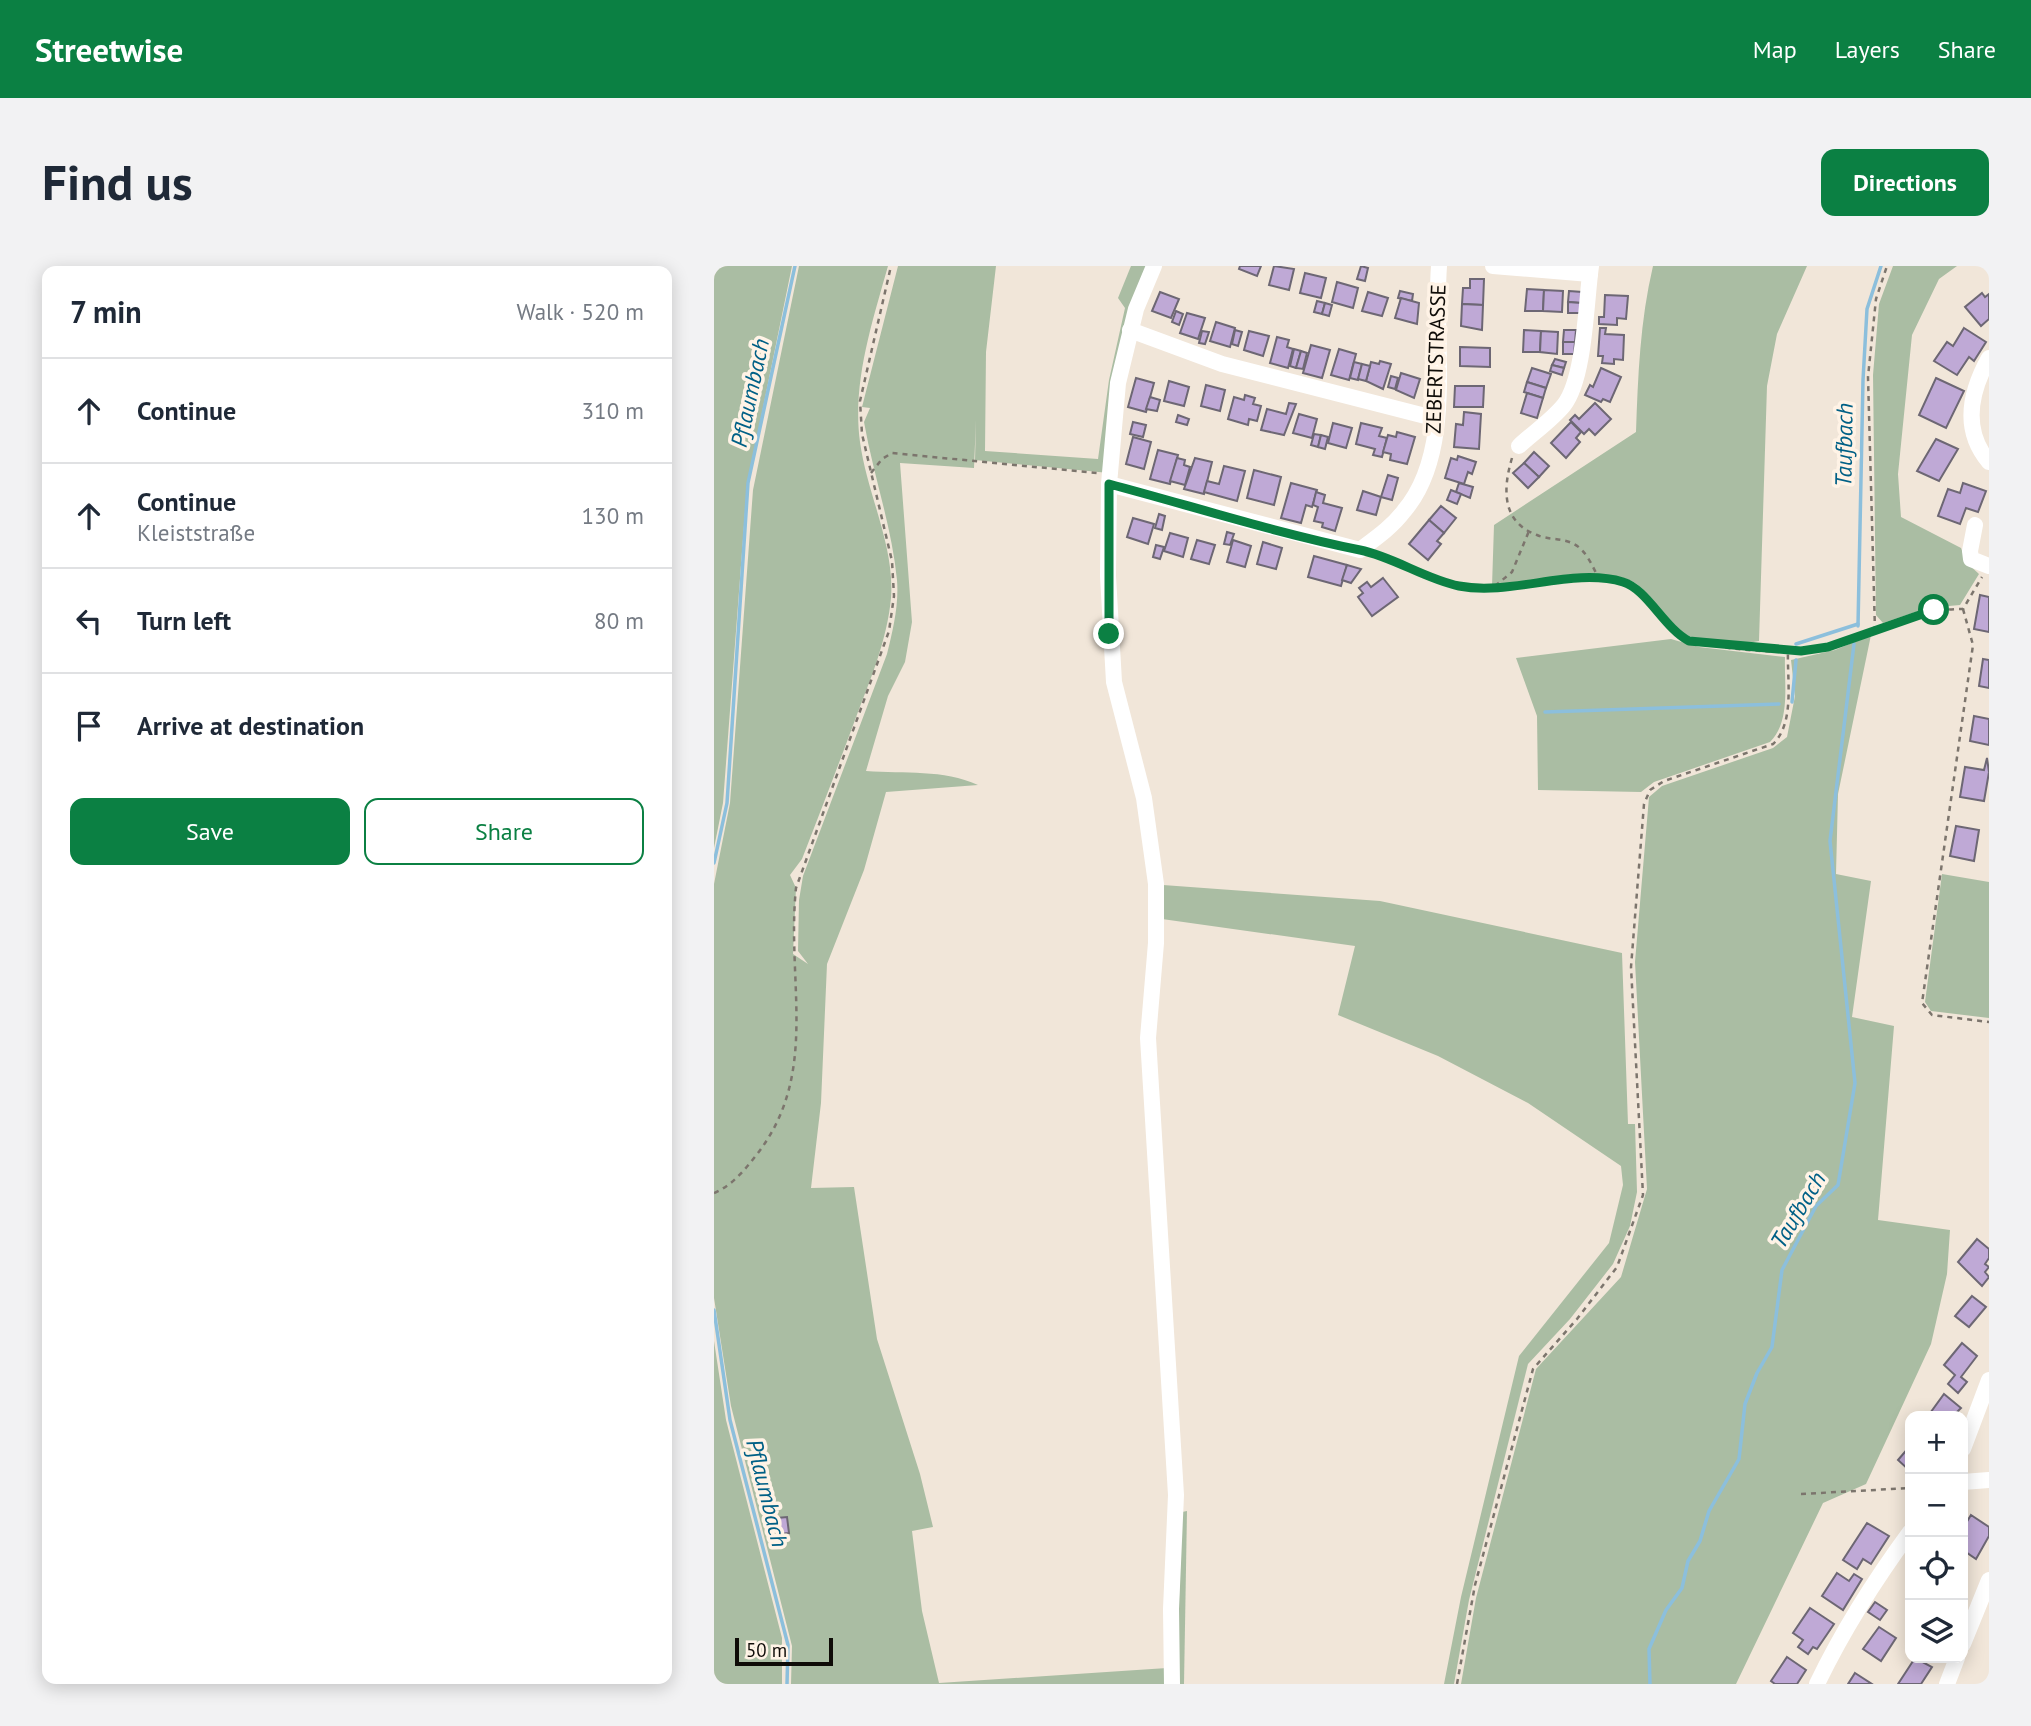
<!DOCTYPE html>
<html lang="en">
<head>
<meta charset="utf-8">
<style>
	body { margin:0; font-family:"PT Sans",sans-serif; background:#f2f2f3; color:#1f2937 }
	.controls { position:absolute; right:21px; bottom:21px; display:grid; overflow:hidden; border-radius:14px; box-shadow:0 4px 18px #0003 }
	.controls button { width:63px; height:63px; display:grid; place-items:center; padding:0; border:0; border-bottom:2px solid #e0e1e3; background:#fff; color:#1f2937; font:35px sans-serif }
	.scale { position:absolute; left:21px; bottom:18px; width:98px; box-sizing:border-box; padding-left:7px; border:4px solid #0f0c08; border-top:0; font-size:19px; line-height:24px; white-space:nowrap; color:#0f0c08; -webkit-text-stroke:5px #fff3e6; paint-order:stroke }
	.stop { position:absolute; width:21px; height:21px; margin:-16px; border:5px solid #0b8043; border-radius:50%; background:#fff }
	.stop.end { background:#0b8043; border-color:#fff; box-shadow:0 2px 7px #0008 }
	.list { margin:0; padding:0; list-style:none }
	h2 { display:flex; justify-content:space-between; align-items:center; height:91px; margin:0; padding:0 28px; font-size:30px }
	h2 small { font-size:23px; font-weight:400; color:#747a83 }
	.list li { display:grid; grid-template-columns:46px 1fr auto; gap:21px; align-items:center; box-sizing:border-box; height:105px; padding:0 28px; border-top:2px solid #e0e1e3 }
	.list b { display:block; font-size:26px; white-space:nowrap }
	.list p { margin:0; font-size:23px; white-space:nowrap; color:#747a83 }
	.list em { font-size:23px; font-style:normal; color:#747a83 }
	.actions { display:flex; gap:14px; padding:21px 28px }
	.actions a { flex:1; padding:16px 0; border:2px solid #0b8043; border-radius:14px; text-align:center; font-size:24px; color:#0b8043 }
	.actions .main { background:#0b8043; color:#fff }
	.icon { flex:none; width:38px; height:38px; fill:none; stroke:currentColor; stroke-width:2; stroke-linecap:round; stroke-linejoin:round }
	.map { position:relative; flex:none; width:1275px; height:1418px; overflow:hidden; border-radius:14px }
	header { display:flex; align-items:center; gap:42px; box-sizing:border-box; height:98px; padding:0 35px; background:#0b8043; color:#fff }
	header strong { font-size:33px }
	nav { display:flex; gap:38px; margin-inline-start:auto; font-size:24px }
	.intro { display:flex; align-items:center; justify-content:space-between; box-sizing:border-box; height:168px; padding:0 42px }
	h1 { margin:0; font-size:49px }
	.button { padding:18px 32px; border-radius:14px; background:#0b8043; color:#fff; font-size:24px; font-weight:700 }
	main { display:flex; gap:42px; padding:0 42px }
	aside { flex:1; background:#fff; border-radius:14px; box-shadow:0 4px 18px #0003 }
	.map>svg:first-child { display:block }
	.green { fill:#aabda3 }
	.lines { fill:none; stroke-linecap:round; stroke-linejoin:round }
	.stream { stroke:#8cbfdc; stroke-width:3.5 }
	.building { fill:#bfa9d6; stroke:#6d6774; stroke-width:2 }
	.path { stroke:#7c756d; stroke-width:2.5; stroke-dasharray:5 5; stroke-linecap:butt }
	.minor { stroke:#fff; stroke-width:16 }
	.route { stroke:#0b8043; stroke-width:9 }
	.labels { text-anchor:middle; stroke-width:7; stroke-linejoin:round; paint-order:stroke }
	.street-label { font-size:21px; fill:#0f0c08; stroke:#fff3e6 }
	.water-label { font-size:23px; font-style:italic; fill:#006086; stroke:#fff3e6 }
</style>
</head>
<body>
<header>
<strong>Streetwise</strong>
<nav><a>Map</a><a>Layers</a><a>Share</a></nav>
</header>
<div class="intro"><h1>Find us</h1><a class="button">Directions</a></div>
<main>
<aside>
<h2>7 min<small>Walk · 520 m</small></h2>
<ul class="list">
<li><svg class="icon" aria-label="ahead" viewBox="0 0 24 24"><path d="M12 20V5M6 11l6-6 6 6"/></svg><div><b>Continue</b></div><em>310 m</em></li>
<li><svg class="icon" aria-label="ahead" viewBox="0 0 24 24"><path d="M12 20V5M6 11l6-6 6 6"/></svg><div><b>Continue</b><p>Kleiststraße</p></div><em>130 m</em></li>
<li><svg class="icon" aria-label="left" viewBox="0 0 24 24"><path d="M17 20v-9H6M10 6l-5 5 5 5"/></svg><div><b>Turn left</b></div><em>80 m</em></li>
<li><svg class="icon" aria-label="arrive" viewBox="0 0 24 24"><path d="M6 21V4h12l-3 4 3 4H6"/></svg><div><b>Arrive at destination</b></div></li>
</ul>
<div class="actions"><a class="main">Save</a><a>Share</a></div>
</aside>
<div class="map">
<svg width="1275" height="1418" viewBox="0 0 1275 1418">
	<rect width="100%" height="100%" fill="#f1e6d9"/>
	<g class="green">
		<polygon points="0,0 78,0 33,220 9,537 0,582"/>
		<path d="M85,0H174C158,57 138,117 146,176C153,228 181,280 177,332C173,375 156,414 141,454C124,500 106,547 88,593L76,609L82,622L79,688L94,698L84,685L85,634L89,610L173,388C179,364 185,339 183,314C178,261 159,208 150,156L156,142L148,141L184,0H282L272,86L271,185L384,193L395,114L411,42L404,32L417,0H437L419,44L395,207L261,194L262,154L260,202L186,197L198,356L191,396L174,430L152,505C191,508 229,503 264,519L172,526L150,604L113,698L107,837L97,922L140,921L163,1073L206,1208L219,1261L198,1265L208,1345L225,1417L453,1402V1418H77L78,1380L17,1140L0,1032V618L16,537L39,224Z"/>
		<path d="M939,0H1093L1063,68L1053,120L1045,375C1021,380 976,378 958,359C944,344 933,320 913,313C883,303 812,317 778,320L780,259L922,166C924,110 926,55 939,0Z"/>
		<polygon points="1179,0 1243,0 1225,13 1198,69 1184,208 1187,251 1247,282 1252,296 1265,308 1246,339 1213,342 1169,357 1162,349 1159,109 1165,38"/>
		<polygon points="1157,369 1124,528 1122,608 1157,615 1138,751 1180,760 1164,954 1236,964 1233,1008 1217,1078 1152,1218 1109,1237 1022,1418 747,1418 762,1332 822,1103 907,1011 933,923 921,696 935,531 948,520 1059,482 1073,471 1081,430 1077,394 1121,384"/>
		<path d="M957,373L985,381L1071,391C1070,418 1077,455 1056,476L940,516L927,526L824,524L823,450L802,392Z"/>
		<polygon points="1228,608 1275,616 1275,752 1217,745 1211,736"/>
		<polygon points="449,619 666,635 908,687 914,858 921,858 923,926 916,960 899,998 856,1053 814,1098 755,1334 740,1418 730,1418 747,1331 805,1090 895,977 909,919 907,900 814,837 724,790 624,749 641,680 448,653"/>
		<polygon points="0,1075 12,1154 68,1372 68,1418 0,1418"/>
		<polygon points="473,1245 470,1418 462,1418 468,1246"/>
	</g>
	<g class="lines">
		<g class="stream">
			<polyline points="1144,360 1149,114 1153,43 1167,0"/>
			<polyline points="1082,378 1144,358"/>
			<polyline points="1078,436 1082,394"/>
			<polyline points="831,446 1065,438"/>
			<polyline points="0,597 13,537 34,217 81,0"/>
			<polyline points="0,1044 16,1154 74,1379 73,1418"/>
			<polyline points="936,1418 935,1383 952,1344 968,1322 974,1295 986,1275 995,1245 1025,1193 1031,1138 1043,1107 1058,1081 1068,1004 1102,940 1124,919 1141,817 1116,575 1140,378"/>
		</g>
	</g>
	<g class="building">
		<polygon points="526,0 547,0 543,10 525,3"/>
		<polygon points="560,0 580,3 575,24 555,19"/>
		<polygon points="647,0 654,2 651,15 643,13"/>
		<polygon points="591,7 612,12 607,32 586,27"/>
		<polygon points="756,13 770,13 769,39 748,38 749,22 756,22"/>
		<polygon points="623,16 644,22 639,42 618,36"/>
		<polygon points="813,23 830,24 829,45 811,45"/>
		<polygon points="830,24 849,25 848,46 829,45"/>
		<polygon points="686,25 699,28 698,35 684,32"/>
		<polygon points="855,25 868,26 867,37 854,36"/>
		<polygon points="446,26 465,33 457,52 438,45"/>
		<polygon points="654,26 674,32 668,50 648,45"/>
		<polygon points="1268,27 1271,31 1275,28 1275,53 1267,60 1251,41"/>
		<polygon points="891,29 914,30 912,53 903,52 903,59 885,58 885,51 890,51"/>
		<polygon points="687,32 705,37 703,58 681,52"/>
		<polygon points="603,35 611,37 608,48 600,46"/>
		<polygon points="854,36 867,37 867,47 854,47"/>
		<polygon points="611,37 618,39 615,50 608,48"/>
		<polygon points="748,38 769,39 768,64 747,60"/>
		<polygon points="462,45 469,48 465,59 458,56"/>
		<polygon points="473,47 491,52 484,73 466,67"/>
		<polygon points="502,56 521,62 516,81 496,75"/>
		<polygon points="886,62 892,62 891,68 910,69 909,94 900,93 900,98 888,97 889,90 884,90"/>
		<polygon points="1250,62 1272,76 1260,95 1255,91 1243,109 1220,95 1233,76 1239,80"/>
		<polygon points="521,64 528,66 524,80 518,78"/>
		<polygon points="810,64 827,65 826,86 809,86"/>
		<polygon points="850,64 862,64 861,76 849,76"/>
		<polygon points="488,65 495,66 491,78 485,77"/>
		<polygon points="535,65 555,70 549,90 530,84"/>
		<polygon points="827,65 844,66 843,88 826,86"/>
		<polygon points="563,71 575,74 573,81 579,83 574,102 556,97"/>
		<polygon points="849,76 861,76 860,88 849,88"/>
		<polygon points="597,79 616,84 608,112 589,107"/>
		<polygon points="746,81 776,82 776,101 746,100"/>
		<polygon points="580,83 587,85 582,102 576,100"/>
		<polygon points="625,83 642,88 635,114 617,109"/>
		<polygon points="587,85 593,87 589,103 582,102"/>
		<polygon points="841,93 852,96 850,102 838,99"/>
		<polygon points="666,95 677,98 669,123 652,115 657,96 665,98"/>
		<polygon points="640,96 648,98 644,114 636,112"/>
		<polygon points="648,98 656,100 652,115 644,113"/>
		<polygon points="838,99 850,102 848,109 836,105"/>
		<polygon points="818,102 837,108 832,122 813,116"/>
		<polygon points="887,102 907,111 896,136 889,133 887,136 871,129 876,119 879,121"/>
		<polygon points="687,107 706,113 700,132 682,124"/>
		<polygon points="677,110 684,112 681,123 674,121"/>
		<polygon points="422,112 440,117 432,146 414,141"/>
		<polygon points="1222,112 1250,125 1232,162 1205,149"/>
		<polygon points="455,115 475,121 470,140 450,135"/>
		<polygon points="813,116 832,122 829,132 810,126"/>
		<polygon points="492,119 511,124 506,145 487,140"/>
		<polygon points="741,120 770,120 769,141 740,141"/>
		<polygon points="813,127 829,132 823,152 807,147"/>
		<polygon points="531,129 541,132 539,138 547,140 543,155 535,153 534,159 514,153 520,131 530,134"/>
		<polygon points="436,131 446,134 443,145 432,143"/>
		<polygon points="575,137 582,138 570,169 547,164 553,143 572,148"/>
		<polygon points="881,137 897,153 881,169 875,163 870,168 856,154 861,149 865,153"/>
		<polygon points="750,146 767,148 765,183 740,181 742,158 749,159"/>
		<polygon points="585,148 603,153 598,172 579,167"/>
		<polygon points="464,149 475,153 473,159 462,156"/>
		<polygon points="419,156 432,159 429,171 416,168"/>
		<polygon points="857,156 867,166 862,172 866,176 852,192 837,177"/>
		<polygon points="619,157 638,162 632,182 614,177"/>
		<polygon points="647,157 668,162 665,170 673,172 668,191 659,189 661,183 642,178"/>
		<polygon points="683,166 701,171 693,198 676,194 677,188 669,186 674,169 682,171"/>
		<polygon points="600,168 607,169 604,181 597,179"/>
		<polygon points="607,169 614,171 611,183 604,181"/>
		<polygon points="419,171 437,176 430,203 412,198"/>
		<polygon points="1222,173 1244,183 1225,215 1203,205"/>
		<polygon points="444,184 464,189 456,218 436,213"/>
		<polygon points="820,186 835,200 825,211 810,197"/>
		<polygon points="744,190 762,196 758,208 754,206 750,218 731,212 737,192 743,194"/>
		<polygon points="463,192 471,194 470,199 476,201 471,219 456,215"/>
		<polygon points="481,192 498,196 490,228 470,223"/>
		<polygon points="810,197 825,211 814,222 799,207"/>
		<polygon points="510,200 531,205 523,235 490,226 493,215 505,218"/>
		<polygon points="540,204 567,211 560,239 533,232"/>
		<polygon points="674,209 684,212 678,234 667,231"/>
		<polygon points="577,217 603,224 598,241 592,239 587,257 567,252"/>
		<polygon points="745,217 759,221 756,232 742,226"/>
		<polygon points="1249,217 1272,225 1264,246 1252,242 1246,258 1224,250 1234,223 1246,227"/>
		<polygon points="737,224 747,228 743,238 733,234"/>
		<polygon points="649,225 667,231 662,249 643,244"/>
		<polygon points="602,226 611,229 609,237 628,242 621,265 608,261 609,257 600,255 604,241 599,239"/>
		<polygon points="727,240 742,252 730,267 715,254"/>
		<polygon points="445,248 451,250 448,264 441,262"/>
		<polygon points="419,252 440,258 434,278 413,271"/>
		<polygon points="715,254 730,267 723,275 727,278 714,294 695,278"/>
		<polygon points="513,266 520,268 516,279 510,278"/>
		<polygon points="456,267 474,272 469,291 450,285"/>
		<polygon points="483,274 501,279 495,298 477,293"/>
		<polygon points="519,274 537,280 531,301 513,296"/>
		<polygon points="549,276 568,282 562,303 543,298"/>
		<polygon points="442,279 450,281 446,293 439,291"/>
		<polygon points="600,290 633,299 627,320 594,311"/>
		<polygon points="633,299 647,303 637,317 628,314"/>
		<polygon points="669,312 684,331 658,350 644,331 649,327 645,322 653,316 657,321"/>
		<polygon points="1266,329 1275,331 1275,366 1260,363"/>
		<polygon points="1269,393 1275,394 1275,422 1265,420"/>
		<polygon points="1260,450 1275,453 1275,479 1256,475"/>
		<polygon points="1273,492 1275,506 1270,535 1246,531 1251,501 1270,504"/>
		<polygon points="1242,560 1265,564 1260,595 1236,590"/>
		<polygon points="1263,973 1275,983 1275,992 1271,998 1275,1001 1271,1006 1275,1011 1268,1020 1244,996"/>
		<polygon points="1258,1030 1272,1041 1255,1061 1241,1050"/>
		<polygon points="1248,1077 1263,1090 1247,1111 1253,1116 1244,1127 1234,1118 1241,1109 1230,1099"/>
		<polygon points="1230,1128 1247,1142 1239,1150 1214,1150"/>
		<polygon points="1196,1180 1196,1205 1184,1194"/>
		<polygon points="1257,1249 1275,1261 1275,1270 1262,1293 1249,1284 1253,1273 1249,1270 1249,1262"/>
		<polygon points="73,1251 75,1267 65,1268 63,1252"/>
		<polygon points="1153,1257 1175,1270 1157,1298 1149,1293 1143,1303 1129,1294"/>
		<polygon points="1123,1307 1135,1315 1140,1308 1148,1313 1129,1344 1108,1330"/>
		<polygon points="1161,1336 1173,1344 1166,1354 1154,1346"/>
		<polygon points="1096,1342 1120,1358 1103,1383 1099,1381 1094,1388 1084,1381 1089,1374 1079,1367"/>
		<polygon points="1165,1361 1182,1372 1167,1395 1149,1383"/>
		<polygon points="1073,1391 1092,1404 1083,1418 1061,1418 1057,1415"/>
		<polygon points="1201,1392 1218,1401 1207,1418 1184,1418"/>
		<polygon points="1141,1407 1158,1418 1134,1418"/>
	</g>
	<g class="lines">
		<g class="path">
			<path d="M798,192C789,222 787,256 823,269C834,274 849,272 860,278C872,284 879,301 885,313"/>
			<polyline points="157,207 168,193 178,187 383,207"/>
			<path d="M662,290C700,305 737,321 779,321C817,321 874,303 910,316C931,323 943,350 958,365C974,382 1051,386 1076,386C1137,384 1189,342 1249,343L1268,311"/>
			<polyline points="781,320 798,306 815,265"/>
			<polyline points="1249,343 1259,379 1208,737 1218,749 1275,756"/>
			<polyline points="1161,365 1154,111 1162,33 1173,0"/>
			<path d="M0,927C17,920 29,906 40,892C107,810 72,718 82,622L175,365L180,330L178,295L148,168L146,135L177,0"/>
			<polyline points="1087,1228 1196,1222"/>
			<path d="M743,1418L761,1319L819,1103L863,1053L903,1001L929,929L917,701L930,538L936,524L950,515L1059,478C1081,457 1073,414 1074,386"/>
		</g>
		<g class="minor">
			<polyline points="440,0 422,43 404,117 395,218 394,310 400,416 430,532 442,618 442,677 434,772 462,1229 457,1343 458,1418"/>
			<polyline points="779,0 876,8"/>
			<polyline points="416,64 508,98 723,153"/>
			<path d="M1275,92C1256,126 1248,164 1275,196"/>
			<path d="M805,180C819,167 838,154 850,139C871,112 872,35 877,0"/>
			<path d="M395,218L646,284C662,272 678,261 690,245C742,184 719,76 725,0"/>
			<polyline points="1261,259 1256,285 1257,293 1275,300"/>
			<polyline points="1249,1183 1275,1114"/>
			<polyline points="1249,1216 1275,1214"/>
			<polyline points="1249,1378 1275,1314"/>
			<path d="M1103,1418C1129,1364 1160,1315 1196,1266"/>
			<polyline points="1233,1418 1243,1392"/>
		</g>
	</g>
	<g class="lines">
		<path class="route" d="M395,368V218C478,240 562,267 646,284C680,291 711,313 745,320C798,330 859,301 909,316C933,323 950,362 975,375L1087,385L1114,381L1220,344"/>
	</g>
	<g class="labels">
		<g class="street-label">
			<text transform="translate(722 93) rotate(-88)" y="7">ZEBERTSTRASSE</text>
		</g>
		<g class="water-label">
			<text transform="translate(36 127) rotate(-78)" y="8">Pflaumbach</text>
			<text transform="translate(1130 179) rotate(-89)" y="8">Taufbach</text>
			<text transform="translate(1084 944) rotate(-59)" y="8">Taufbach</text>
			<text transform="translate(53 1227) rotate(76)" y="8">Pflaumbach</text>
		</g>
	</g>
</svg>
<div class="controls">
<button>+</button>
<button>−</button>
<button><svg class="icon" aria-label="locate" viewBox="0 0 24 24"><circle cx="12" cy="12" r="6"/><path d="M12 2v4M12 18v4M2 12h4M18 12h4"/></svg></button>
<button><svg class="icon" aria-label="layers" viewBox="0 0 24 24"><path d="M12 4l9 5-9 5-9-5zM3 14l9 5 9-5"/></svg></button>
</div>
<div class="scale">50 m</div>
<div class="stop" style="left:1220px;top:344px"></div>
<div class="stop end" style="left:395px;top:368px"></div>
</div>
</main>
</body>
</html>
